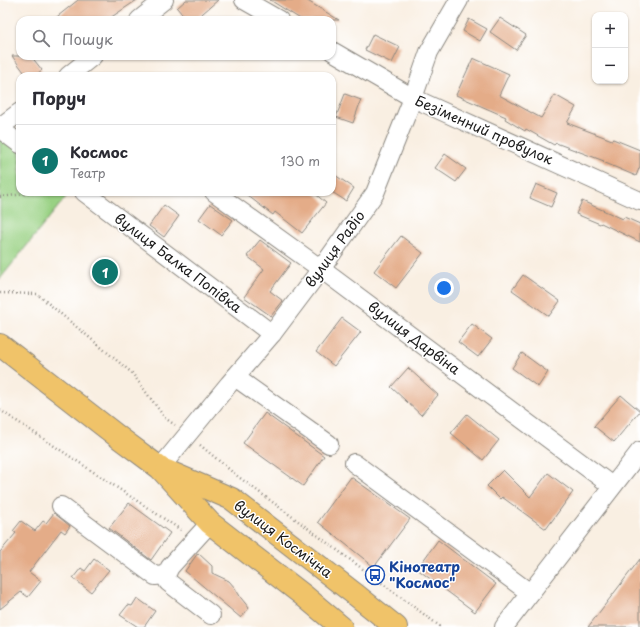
<!DOCTYPE html>
<html lang="uk">
<head>
<meta charset="utf-8">
<style>
	body { margin:0; font-family:"Playpen Sans",sans-serif; background:#f2f2f3; color:#2b2b33 }
	.controls { position:absolute; right:12px; top:12px; display:grid; overflow:hidden; border-radius:8px; box-shadow:0 1px 3px #0004 }
	.controls button { width:36px; height:36px; display:grid; place-items:center; padding:0; border:0; border-bottom:1px solid #e1e1e2; background:#fff; color:#2b2b33; font:20px sans-serif }
	.you { position:absolute; left:444px; top:288px; width:14px; height:14px; margin:-10px; border:3px solid #fff; border-radius:50%; background:#1a73e8; box-shadow:0 0 0 6px #1a73e833 }
	.badge { display:grid; place-items:center; width:26px; height:26px; border-radius:50%; background:#0f766e; color:#fff; font-size:13px; font-weight:700 }
	.pin { position:absolute; translate:-50% -50%; border:2px solid #fff; box-shadow:0 1px 4px #0006 }
	.list { margin:0; padding:0; list-style:none }
	h2 { display:flex; justify-content:space-between; align-items:center; height:52px; margin:0; padding:0 16px; font-size:17px }
	h2 small { font-size:13px; font-weight:400; color:#7c7c81 }
	.list li { display:grid; grid-template-columns:26px 1fr auto; gap:12px; align-items:center; box-sizing:border-box; height:72px; padding:0 16px; border-top:1px solid #e1e1e2 }
	.list b { display:block; font-size:15px; white-space:nowrap }
	.list p { margin:0; font-size:13px; white-space:nowrap; color:#7c7c81 }
	.list em { font-size:13px; font-style:normal; color:#7c7c81 }
	.icon { flex:none; width:22px; height:22px; fill:none; stroke:currentColor; stroke-width:2; stroke-linecap:round; stroke-linejoin:round }
	.map { position:relative; flex:none; width:640px; height:627px; overflow:hidden }
	.search { position:absolute; background:#fff; box-shadow:0 1px 3px #0004; left:16px; top:16px; width:320px; height:44px; display:flex; align-items:center; gap:10px; box-sizing:border-box; padding:0 14px; border-radius:12px; color:#7c7c81; font-size:15px }
	.panel { position:absolute; background:#fff; box-shadow:0 1px 3px #0004; left:16px; top:72px; width:320px; height:124px; border-radius:12px }
	.map>svg:first-child { display:block }
	.green { fill:#99d183; stroke:#5a7650 }
	.building { fill:#e4ac88 }
	.lines { fill:none; stroke-linecap:round; stroke-linejoin:round }
	.minor-casing { stroke:#8a867f; stroke-width:20 }
	.major-casing { stroke:#8a867f; stroke-width:24 }
	.path { stroke:#8a867f; stroke-width:2.5; stroke-dasharray:1 3; stroke-linecap:butt }
	.minor { stroke:#fff; stroke-width:18 }
	.major { stroke:#f0c369; stroke-width:22 }
	.labels { text-anchor:middle; stroke-width:3; stroke-linejoin:round; paint-order:stroke }
	.street-label { font-size:14px; fill:#1c1c1c; stroke:#fff }
	.transit-label { font-size:14px; font-weight:bold; fill:#164399; stroke:#fff; text-anchor:start }
</style>
</head>
<body>
<div class="map">
<svg width="640" height="627" viewBox="0 0 640 627">
	<rect width="100%" height="100%" fill="#fff"/>
	<filter id="ink" filterUnits="userSpaceOnUse"><feTurbulence type="fractalNoise" baseFrequency=".025" numOctaves="2"/><feDisplacementMap in="SourceGraphic" scale="8" xChannelSelector="R" yChannelSelector="G"/><feConvolveMatrix kernelMatrix="1 2 1 2 8 2 1 2 1" color-interpolation-filters="sRGB"/></filter>
	<filter id="wash" filterUnits="userSpaceOnUse"><feTurbulence type="fractalNoise" baseFrequency=".012" numOctaves="4" result="noise"/><feDisplacementMap in="SourceGraphic" scale="16" xChannelSelector="R" yChannelSelector="G"/><feGaussianBlur stdDeviation="0.9" result="paint"/><feColorMatrix in="noise" values="0 0 0 0 0 0 0 0 0 0 0 0 0 0 0 0 0 1.4 0 .05"/><feComposite in="paint" operator="in"/></filter>
	<g filter="url(#wash)">
		<rect width="100%" height="100%" fill="#f9efe2"/>
		<polygon class="green" points="0,135 20,151 20,192 70,192 0,279"/>
		<g id="blocks">
			<g class="building">
				<polygon points="78,0 137,0 107,20 53,20"/>
				<polygon points="186,0 218,0 195,20 187,20 177,8"/>
				<polygon points="270,0 306,0 339,20 302,20"/>
				<polygon points="500,18 526,35 516,50 490,32"/>
				<polygon points="469,19 487,29 480,41 463,31"/>
				<polygon points="373,34 400,47 392,63 365,50"/>
				<polygon points="12,56 31,56 42,70 34,76 27,76"/>
				<polygon points="473,58 509,74 499,95 541,118 555,95 576,107 567,123 612,140 613,139 640,150 640,166 636,176 603,162 604,161 556,143 554,145 526,129 525,131 505,119 506,117 456,95"/>
				<polygon points="345,94 361,100 353,123 336,117"/>
				<polygon points="445,154 466,169 456,182 435,168"/>
				<polygon points="332,173 354,188 346,201 332,192"/>
				<polygon points="536,184 557,193 551,207 530,198"/>
				<polygon points="243,192 313,192 326,203 302,233 275,212 273,215"/>
				<polygon points="582,201 623,219 624,217 640,224 640,242 601,223 600,224 576,214"/>
				<polygon points="210,204 233,220 221,235 199,219"/>
				<polygon points="164,205 179,216 164,237 149,226"/>
				<polygon points="401,236 423,253 396,288 374,271"/>
				<polygon points="260,240 291,263 270,291 283,301 271,316 244,297 264,269 247,256"/>
				<polygon points="523,275 560,301 549,316 512,290"/>
				<polygon points="342,318 361,332 334,366 316,352"/>
				<polygon points="472,324 492,339 478,357 458,342"/>
				<polygon points="522,353 548,372 538,387 512,368"/>
				<polygon points="408,368 438,395 421,415 391,387"/>
				<polygon points="621,395 640,411 614,442 594,426"/>
				<polygon points="265,413 324,456 303,486 243,443"/>
				<polygon points="467,414 499,440 483,460 451,433"/>
				<polygon points="503,470 530,497 548,473 573,492 546,529 502,497 500,499 487,486"/>
				<polygon points="351,477 410,519 374,567 318,522"/>
				<polygon points="129,503 170,533 151,560 109,528"/>
				<polygon points="54,513 70,526 65,533 61,530 29,572 41,581 28,597 21,592 0,609 0,552 16,533 13,531 21,521 35,531 43,521 46,523"/>
				<polygon points="438,540 496,584 475,612 417,569"/>
				<polygon points="198,553 212,566 212,573 229,581 235,588 241,598 249,608 241,618 185,571"/>
				<polygon points="94,559 109,570 91,592 73,578 81,568 85,571"/>
				<polygon points="640,559 640,627 588,627"/>
				<polygon points="137,598 155,611 144,627 138,627 120,615 128,605 132,606"/>
			</g>
		</g>
	</g>
	<g filter="url(#ink)">
		<use href="#blocks" fill-opacity="0" stroke="#8a867f" stroke-width="1"/>
		<g class="lines">
			<g class="minor-casing">
				<g id="minor">
					<polyline points="244,0 279,20"/>
					<polyline points="139,20 164,0"/>
					<polyline points="332,51 413,98 640,201"/>
					<polyline points="68,76 93,56"/>
					<polyline points="0,127 20,112"/>
					<polyline points="0,129 20,144"/>
					<polyline points="84,192 272,334"/>
					<polyline points="214,192 321,269 612,486"/>
					<polyline points="235,377 329,444"/>
					<polyline points="354,463 530,593"/>
					<polyline points="160,468 229,384 272,334 321,269 375,193 413,98 429,52 459,0"/>
					<polyline points="61,506 155,576 166,575"/>
					<polyline points="210,523 170,567 166,575 168,582 211,615"/>
					<polyline points="504,627 640,451"/>
				</g>
			</g>
			<g class="major-casing">
				<g id="major">
					<polyline points="0,345 121,439 160,468 210,523 303,595 341,627"/>
					<polyline points="167,471 232,499 356,595 396,627"/>
				</g>
			</g>
			<g class="path">
				<polyline points="0,197 32,193"/>
				<polyline points="0,293 37,294 132,373 165,418 175,425"/>
				<polyline points="0,410 181,530"/>
				<polyline points="200,445 236,475 441,627"/>
			</g>
			<use href="#minor" class="minor"/>
			<use href="#major" class="major"/>
		</g>
	</g>
	<defs>
		<g id="bus-ring" transform="scale(1)"><circle r="9.5" fill="#fff" stroke="#1a4fb4" stroke-width="1.5"/><path d="M-5-6H5V4H4V6H2V4H-2V6H-4V4H-5ZM-3.5-4V0h7V-4ZM-3.5 1.2v1.5H-2V1.2ZM2 1.2v1.5H3.5V1.2Z" fill="#1a4fb4"/></g>
	</defs>
	<g fill-rule="evenodd">
		<use href="#bus-ring" x="375" y="575"/>
	</g>
	<g class="labels">
		<g class="street-label">
			<text transform="translate(484 130) rotate(24)" y="5">Безіменний провулок</text>
			<text transform="translate(335 249) rotate(-54)" y="5">вулиця Радіо</text>
			<text transform="translate(178 263) rotate(37)" y="5">вулиця Балка Попівка</text>
			<text transform="translate(414 338) rotate(37)" y="5">вулиця Дарвіна</text>
			<text transform="translate(283 539) rotate(37)" y="5">вулиця Космічна</text>
		</g>
		<g class="transit-label">
			<text x="389" y="572">Кінотеатр<tspan x="389" dy="16">"Космос"</tspan></text>
		</g>
	</g>
</svg>
<div class="controls">
<button>+</button>
<button>−</button>
</div>
<div class="you"></div>
<div class="pin badge" style="left:105px;top:272px">1</div>
<div class="search"><svg class="icon" aria-label="search" viewBox="0 0 24 24"><circle cx="10" cy="10" r="6"/><path d="M15 15l6 6"/></svg>Пошук</div>
<section class="panel">
<h2>Поруч<small></small></h2>
<ul class="list">
<li><span class="badge">1</span><div><b>Космос</b><p>Театр</p></div><em>130 m</em></li>
</ul>
</section>
</div>
</body>
</html>
